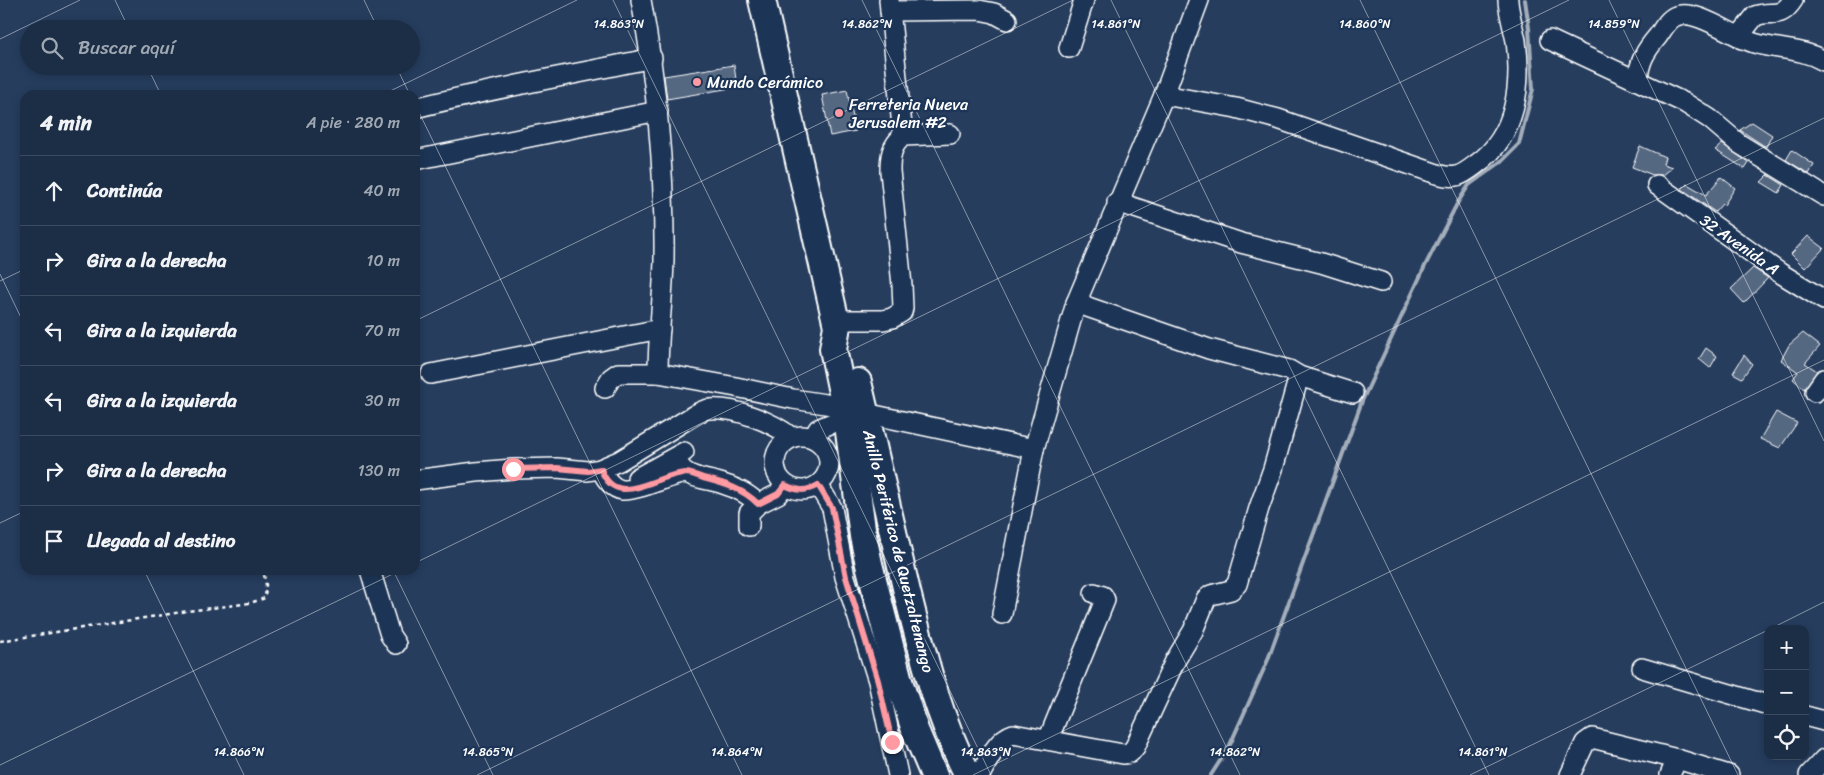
<!DOCTYPE html>
<html lang="es">
<head>
<meta charset="utf-8">
<style>
	body { margin:0; font-family:Sriracha,sans-serif; background:#293a51; color:#f1f3f6 }
	.controls { position:absolute; right:15px; bottom:15px; display:grid; overflow:hidden; border-radius:10px; box-shadow:0 2px 8px #0003 }
	.controls button { width:45px; height:45px; display:grid; place-items:center; padding:0; border:0; border-bottom:1px solid #3a4a5f; background:#1c2e46; color:#f1f3f6; font:25px sans-serif }
	.stop { position:absolute; width:15px; height:15px; margin:-11px; border:4px solid #ff9aa2; border-radius:50%; background:#fff }
	.stop.end { background:#ff9aa2; border-color:#fff; box-shadow:0 1px 5px #0008 }
	.list { margin:0; padding:0; list-style:none }
	h2 { display:flex; justify-content:space-between; align-items:center; height:65px; margin:0; padding:0 20px; font-size:21px }
	h2 small { font-size:16px; font-weight:400; color:#a0a8b3 }
	.list li { display:grid; grid-template-columns:32px 1fr auto; gap:15px; align-items:center; box-sizing:border-box; height:70px; padding:0 20px; border-top:1px solid #3a4a5f }
	.list b { display:block; font-size:19px; white-space:nowrap }
	.list em { font-size:16px; font-style:normal; color:#a0a8b3 }
	.icon { flex:none; width:28px; height:28px; fill:none; stroke:currentColor; stroke-width:2; stroke-linecap:round; stroke-linejoin:round }
	.map { position:relative; flex:none; width:1824px; height:775px; overflow:hidden }
	.search { position:absolute; background:#1c2e46; box-shadow:0 2px 8px #0003; left:20px; top:20px; width:400px; height:55px; display:flex; align-items:center; gap:12px; box-sizing:border-box; padding:0 18px; border-radius:28px; color:#a0a8b3; font-size:19px }
	.panel { position:absolute; background:#1c2e46; box-shadow:0 2px 8px #0003; left:20px; top:90px; width:400px; height:485px; border-radius:15px }
	.map>svg:first-child { display:block }
	.lines { fill:none; stroke-linecap:round; stroke-linejoin:round }
	.stream { stroke:#a4aebb; stroke-width:4 }
	.building { fill:#556781; stroke:#fff }
	.minor-casing { stroke:#fff; stroke-width:22 }
	.highway-casing { stroke:#fff; stroke-width:30 }
	.path { stroke:#fff; stroke-width:2.5; stroke-dasharray:4 4; stroke-linecap:butt }
	.minor { stroke:#1d3557; stroke-width:19 }
	.highway { stroke:#1d3557; stroke-width:26 }
	.route { stroke:#ff9aa2; stroke-width:6 }
	.ticks { fill:none; stroke:#fff; stroke-width:1; stroke-opacity:0.45 }
	.poi-dot { fill:#ff9aa2; stroke:#1d3557; stroke-width:2 }
	.labels { text-anchor:middle; stroke-width:4.5; stroke-linejoin:round; paint-order:stroke }
	.poi-label { font-size:16px; fill:#fff; stroke:#1d3557; text-anchor:start }
	.street-label { font-size:16px; fill:#fff; stroke:#1d3557 }
	.ticks-label { font-size:12px; text-anchor:middle; fill:#fff; stroke:#1d3557; stroke-width:4.5; stroke-linejoin:round; paint-order:stroke }
</style>
</head>
<body>
<div class="map">
<svg width="1824" height="775" viewBox="0 0 1824 775">
	<rect width="100%" height="100%" fill="#263d5e"/>
	<filter id="ink" filterUnits="userSpaceOnUse"><feTurbulence type="fractalNoise" baseFrequency=".02" numOctaves="2"/><feDisplacementMap in="SourceGraphic" scale="10" xChannelSelector="R" yChannelSelector="G"/><feConvolveMatrix kernelMatrix="1 2 1 2 8 2 1 2 1" color-interpolation-filters="sRGB"/></filter>
	<g filter="url(#ink)">
		<g class="lines">
			<polyline class="stream" points="1211,775 1229,747 1267,662 1362,401 1426,264 1458,202 1469,185 1501,162 1519,144 1533,89 1529,28 1525,0"/>
		</g>
		<g class="building">
			<polygon points="734,65 737,87 667,99 664,76"/>
			<polygon points="847,90 856,131 830,136 822,95"/>
			<polygon points="1752,122 1772,135 1766,147 1740,130"/>
			<polygon points="1722,144 1749,163 1745,169 1715,150"/>
			<polygon points="1640,146 1665,157 1663,164 1672,167 1662,175 1653,175 1632,167"/>
			<polygon points="1792,150 1814,165 1809,174 1786,160"/>
			<polygon points="1768,175 1784,185 1779,193 1761,182"/>
			<polygon points="1721,177 1735,188 1724,205 1722,204 1715,212 1682,189 1687,184 1706,195"/>
			<polygon points="1808,236 1824,248 1805,268 1791,254"/>
			<polygon points="1753,268 1768,278 1744,303 1731,289"/>
			<polygon points="1803,333 1820,346 1805,363 1817,371 1804,389 1793,379 1798,372 1781,360 1789,345"/>
			<polygon points="1706,348 1717,356 1710,368 1699,359"/>
			<polygon points="1744,355 1752,364 1742,378 1733,373"/>
			<polygon points="1776,412 1797,423 1780,448 1760,439"/>
		</g>
		<g class="lines">
			<g class="minor-casing">
				<g id="minor">
					<path d="M641,0C657,86 665,173 664,260C663,298 658,336 658,373"/>
					<polyline points="889,0 903,136"/>
					<polyline points="890,11 979,10 994,13 1007,20"/>
					<path d="M1742,39L1744,30L1755,16C1773,10 1780,20 1793,0"/>
					<polyline points="1550,40 1685,103 1710,119 1738,143 1824,196"/>
					<polyline points="1069,48 1084,0"/>
					<path d="M1638,80C1639,61 1646,50 1658,36C1663,29 1668,19 1676,16C1695,8 1734,37 1754,43C1778,50 1802,48 1824,61"/>
					<path d="M1164,95L1236,108L1278,119L1437,174C1457,180 1462,175 1478,163C1516,135 1522,86 1516,41C1514,30 1508,10 1508,0"/>
					<path d="M415,108C493,88 573,75 652,58"/>
					<polyline points="415,160 658,111"/>
					<polyline points="1657,185 1780,273 1824,300"/>
					<polyline points="1117,202 1241,243 1321,263 1381,282"/>
					<polyline points="1076,303 1209,349 1289,370 1299,376 1353,393"/>
					<path d="M835,320H883L892,318L902,312L903,308L902,285L890,171C890,157 891,146 903,136L950,134"/>
					<polyline points="431,374 660,329"/>
					<polyline points="605,388 611,378 618,373 658,373 736,387 793,399 845,407"/>
					<polyline points="1815,392 1824,379"/>
					<polyline points="865,413 1034,449"/>
					<circle cx="802" cy="463" r="27"/>
					<polyline points="813,438 818,429 847,417"/>
					<path d="M680,466C687,479 710,479 723,484C736,488 749,494 758,504"/>
					<path d="M601,469C605,478 611,488 622,490C638,491 668,476 686,473"/>
					<polyline points="637,478 684,452"/>
					<path d="M415,480L476,472L513,469L557,468L588,471L600,469L619,461L696,414C700,412 705,409 710,409C734,407 773,422 791,437"/>
					<polyline points="818,485 832,508 845,577 878,681 898,775"/>
					<polyline points="749,526 749,513 758,504 778,494 785,485"/>
					<polyline points="370,570 390,635 396,644"/>
					<polyline points="1002,614 1034,449 1076,303 1164,95 1199,0"/>
					<polyline points="1642,668 1768,705"/>
					<polyline points="1805,716 1824,721"/>
					<polyline points="1048,740 1103,605 1105,600 1103,596 1094,593"/>
					<path d="M980,775C988,761 997,739 1013,734L1123,754L1130,753L1135,747L1175,661L1193,631L1206,599L1211,595L1231,590L1237,584L1259,508L1273,469L1299,376"/>
					<polyline points="1570,775 1585,743 1592,738 1677,759 1729,775"/>
					<polyline points="1670,775 1677,759"/>
					<polyline points="1809,775 1824,759"/>
				</g>
			</g>
			<g class="highway-casing">
				<g id="highway">
					<polyline points="762,0 837,326 833,349 847,417 863,536 869,564 899,681 915,730 934,775"/>
					<path d="M858,382C874,452 890,522 907,592C923,655 938,717 968,775"/>
				</g>
			</g>
			<polyline class="path" points="0,641 188,611 250,603 265,598 266,585 263,570"/>
			<use href="#minor" class="minor"/>
			<use href="#highway" class="highway"/>
		</g>
	</g>
	<g class="lines" filter="url(#ink)">
		<path class="route" d="M513,469L557,468L588,471L601,469C616,511 656,474 685,473C691,473 698,476 703,478C723,483 744,489 758,504L778,494L785,485C797,491 806,492 818,485L832,508L846,577L878,681L892,742"/>
	</g>
	<path class="ticks" d="M115,0L129,29M364,0L378,29M613,0L991,775M862,0L1240,775M1111,0L1489,775M1360,0L1738,775M1609,0L1824,441M0,39L80,0M147,66L161,95M396,66L410,95M382,95L577,0M415,104L742,775M0,274L25,326M0,281L25,269M415,321L1073,0M0,523L25,511M415,563L1569,0M144,570L244,775M393,570L493,775M1770,629L1824,602M0,765L401,570M477,775L1824,118M973,775L1824,360M1470,775L1768,630"/>
	<g class="poi-dot">
		<circle cx="697" cy="82" r="5"/>
		<circle cx="839" cy="113" r="5"/>
	</g>
	<g class="labels">
		<g class="poi-label">
			<text x="707" y="88">Mundo Cerámico</text>
			<text x="849" y="110">Ferreteria Nueva<tspan x="849" dy="18">Jerusalem #2</tspan></text>
		</g>
		<g class="street-label">
			<text transform="translate(1740 244) rotate(35)" y="6">32 Avenida A</text>
			<text transform="translate(899 551) rotate(76)" y="6">Anillo Periférico de Quetzaltenango</text>
		</g>
	</g>
	<g class="ticks-label">
		<text x="619" y="28">14.863°N</text>
		<text x="867" y="28">14.862°N</text>
		<text x="1116" y="28">14.861°N</text>
		<text x="1365" y="28">14.860°N</text>
		<text x="1614" y="28">14.859°N</text>
		<text x="239" y="756">14.866°N</text>
		<text x="488" y="756">14.865°N</text>
		<text x="737" y="756">14.864°N</text>
		<text x="986" y="756">14.863°N</text>
		<text x="1235" y="756">14.862°N</text>
		<text x="1483" y="756">14.861°N</text>
	</g>
</svg>
<div class="controls">
<button>+</button>
<button>−</button>
<button><svg class="icon" aria-label="locate" viewBox="0 0 24 24"><circle cx="12" cy="12" r="6"/><path d="M12 2v4M12 18v4M2 12h4M18 12h4"/></svg></button>
</div>
<div class="stop" style="left:513px;top:469px"></div>
<div class="stop end" style="left:892px;top:742px"></div>
<div class="search"><svg class="icon" aria-label="search" viewBox="0 0 24 24"><circle cx="10" cy="10" r="6"/><path d="M15 15l6 6"/></svg>Buscar aquí</div>
<section class="panel">
<h2>4 min<small>A pie · 280 m</small></h2>
<ul class="list">
<li><svg class="icon" aria-label="ahead" viewBox="0 0 24 24"><path d="M12 20V5M6 11l6-6 6 6"/></svg><div><b>Continúa</b></div><em>40 m</em></li>
<li><svg class="icon" aria-label="right" viewBox="0 0 24 24"><path d="M7 20v-9h11M14 6l5 5-5 5"/></svg><div><b>Gira a la derecha</b></div><em>10 m</em></li>
<li><svg class="icon" aria-label="left" viewBox="0 0 24 24"><path d="M17 20v-9H6M10 6l-5 5 5 5"/></svg><div><b>Gira a la izquierda</b></div><em>70 m</em></li>
<li><svg class="icon" aria-label="left" viewBox="0 0 24 24"><path d="M17 20v-9H6M10 6l-5 5 5 5"/></svg><div><b>Gira a la izquierda</b></div><em>30 m</em></li>
<li><svg class="icon" aria-label="right" viewBox="0 0 24 24"><path d="M7 20v-9h11M14 6l5 5-5 5"/></svg><div><b>Gira a la derecha</b></div><em>130 m</em></li>
<li><svg class="icon" aria-label="arrive" viewBox="0 0 24 24"><path d="M6 21V4h12l-3 4 3 4H6"/></svg><div><b>Llegada al destino</b></div></li>
</ul>
</section>
</div>
</body>
</html>
